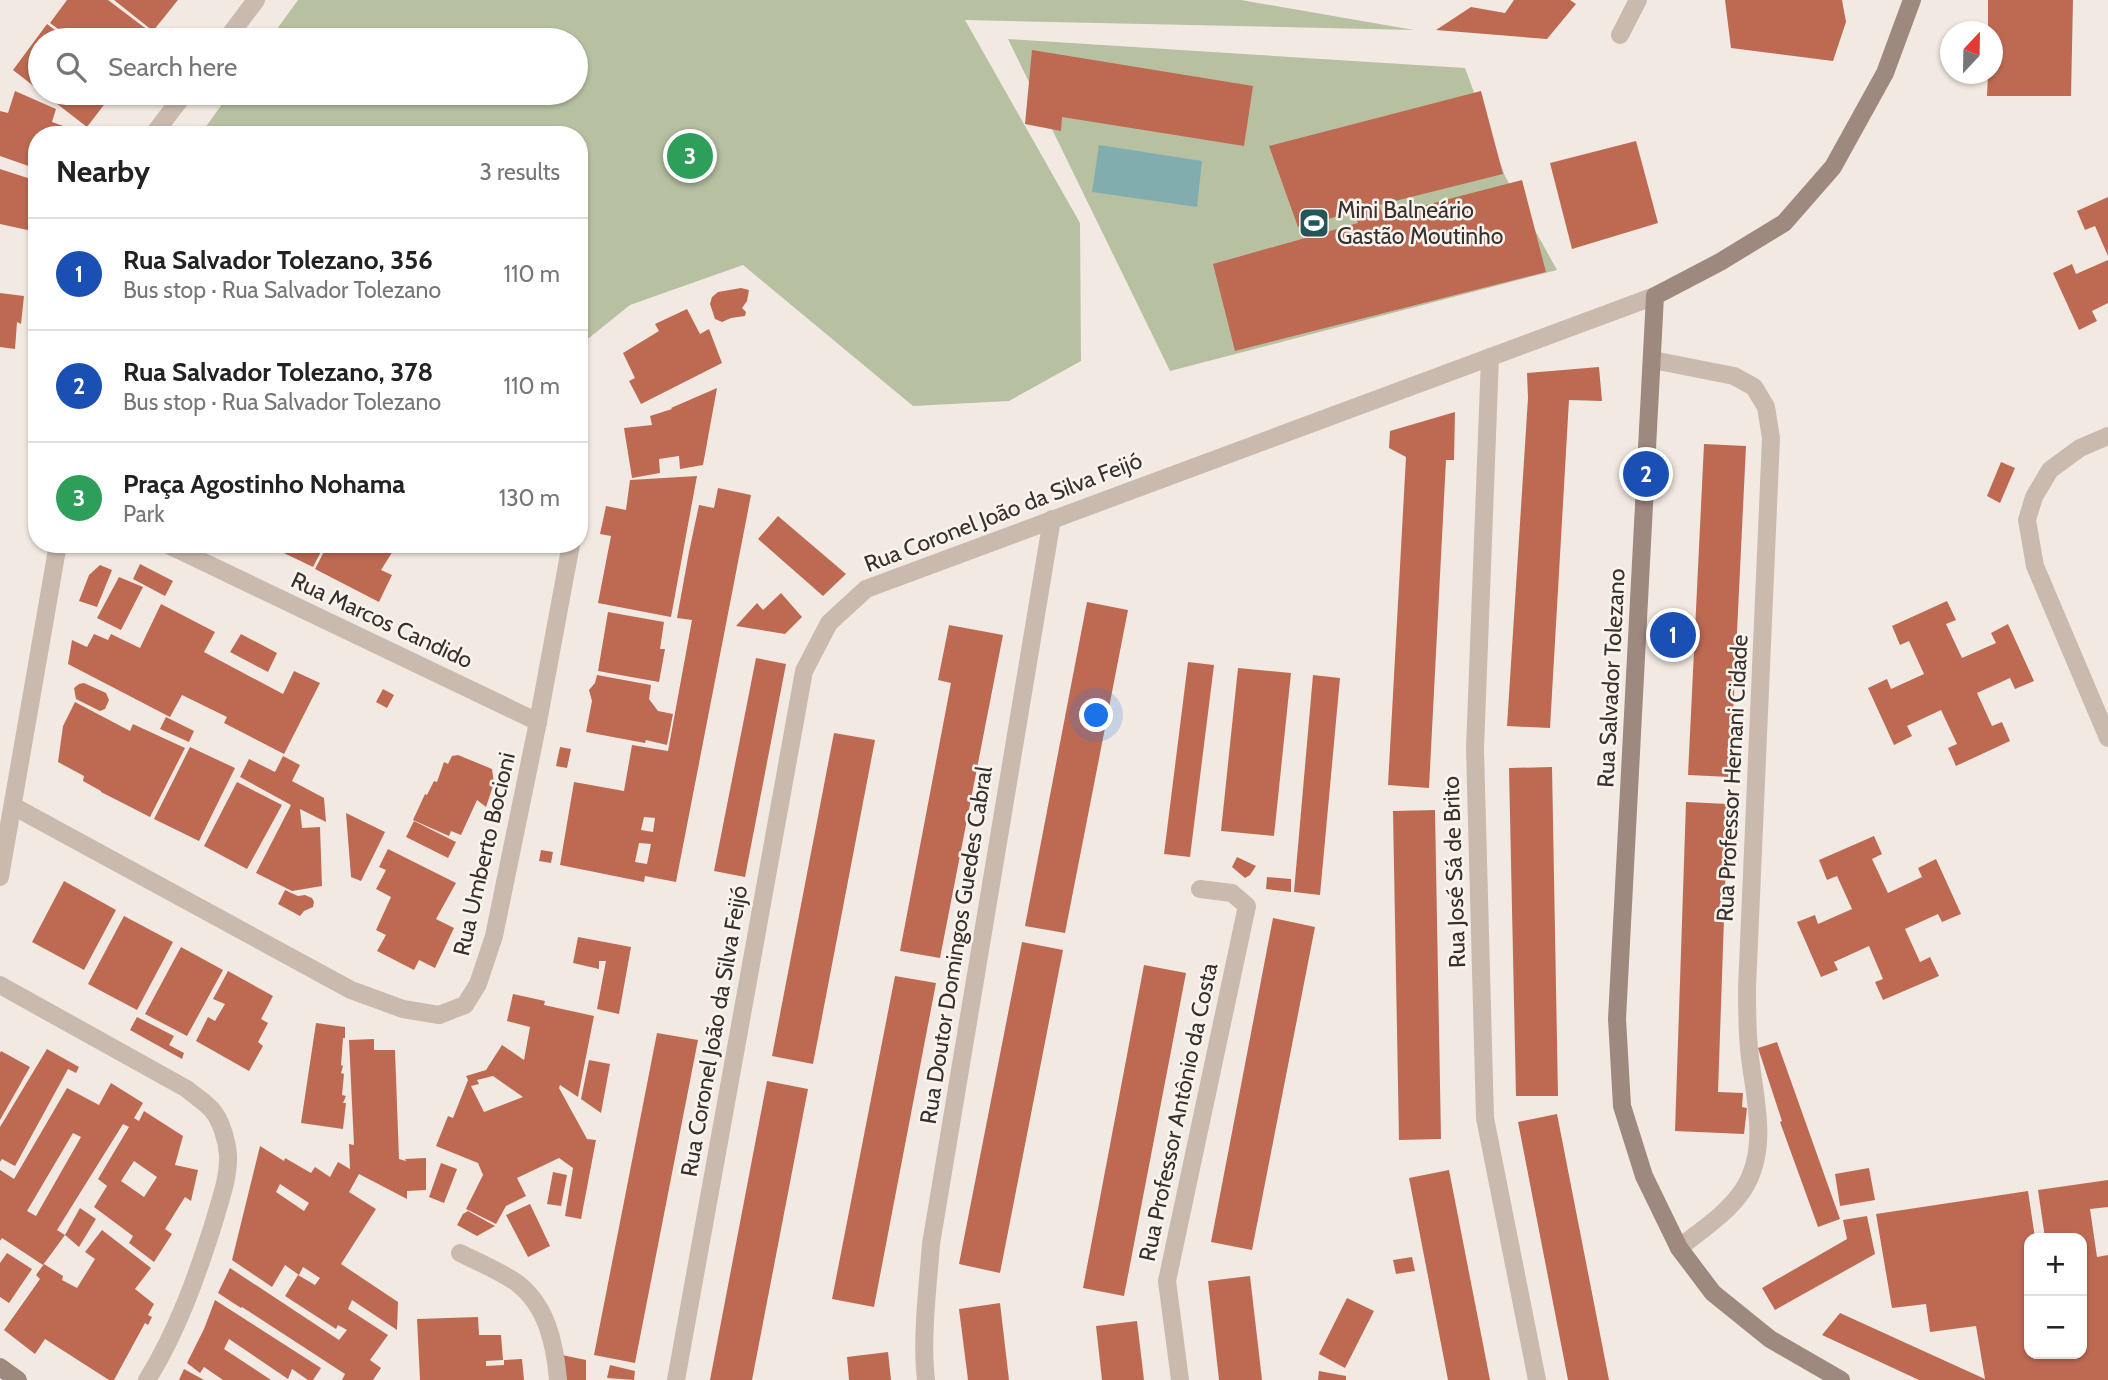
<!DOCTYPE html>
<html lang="en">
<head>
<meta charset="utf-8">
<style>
	body { margin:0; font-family:Cabin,sans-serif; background:#f2f2f2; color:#222 }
	.controls { position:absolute; right:21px; bottom:21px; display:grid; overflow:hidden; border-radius:14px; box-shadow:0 2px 5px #0004 }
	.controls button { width:63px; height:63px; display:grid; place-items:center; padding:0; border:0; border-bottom:2px solid #e0e0e0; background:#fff; color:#222; font:35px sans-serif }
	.compass { position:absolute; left:1940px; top:21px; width:63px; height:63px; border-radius:50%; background:#fff; box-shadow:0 2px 5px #0004; rotate:22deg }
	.you { position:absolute; left:1097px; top:716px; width:24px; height:24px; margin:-18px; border:5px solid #fff; border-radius:50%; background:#1a73e8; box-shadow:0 0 0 10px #1a73e833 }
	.badge { display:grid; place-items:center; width:46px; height:46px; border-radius:50%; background:#2563eb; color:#fff; font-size:23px; font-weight:700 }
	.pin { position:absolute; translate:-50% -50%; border:4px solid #fff; box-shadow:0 2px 7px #0006 }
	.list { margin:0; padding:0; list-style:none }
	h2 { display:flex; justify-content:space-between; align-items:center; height:91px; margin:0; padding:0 28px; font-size:30px }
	h2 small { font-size:23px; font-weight:400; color:#767676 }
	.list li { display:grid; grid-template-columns:46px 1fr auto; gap:21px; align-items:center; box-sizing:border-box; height:112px; padding:0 28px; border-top:2px solid #e0e0e0 }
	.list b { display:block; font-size:26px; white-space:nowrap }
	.list p { margin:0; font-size:23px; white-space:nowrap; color:#767676 }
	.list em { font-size:23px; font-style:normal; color:#767676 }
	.icon { flex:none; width:38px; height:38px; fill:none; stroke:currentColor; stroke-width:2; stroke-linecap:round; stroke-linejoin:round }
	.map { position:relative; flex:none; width:2108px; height:1380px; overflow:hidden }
	.search { position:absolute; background:#fff; box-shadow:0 2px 5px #0004; left:28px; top:28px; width:560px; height:77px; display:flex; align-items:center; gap:18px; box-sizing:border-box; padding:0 24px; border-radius:38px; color:#767676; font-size:26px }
	.panel { position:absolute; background:#fff; box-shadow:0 2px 5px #0004; left:28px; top:126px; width:560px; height:427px; border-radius:28px }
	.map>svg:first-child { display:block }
	.green { fill:#b7c1a2 }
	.water { fill:#82adae }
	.building { fill:#be6a53; fill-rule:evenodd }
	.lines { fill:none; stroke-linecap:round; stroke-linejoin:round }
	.street { stroke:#cabaae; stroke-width:18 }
	.secondary { stroke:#9e897f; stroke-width:18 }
	.labels { text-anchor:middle; stroke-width:5; stroke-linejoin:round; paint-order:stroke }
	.poi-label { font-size:23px; fill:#392f2c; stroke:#faf4ee; text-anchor:start }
	.street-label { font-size:23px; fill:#392f2c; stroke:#faf4ee }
</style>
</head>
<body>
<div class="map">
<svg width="2108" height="1380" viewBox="0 0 2108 1380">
	<rect width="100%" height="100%" fill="#f2eae2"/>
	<g class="green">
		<polygon points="298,0 1241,0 1414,30 965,20 1080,223 1081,361 1009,401 913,406 743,265 630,305 579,346 579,135 200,135 230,93 576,93 576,40 269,40"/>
		<polygon points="1008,39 1465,68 1505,176 1557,270 1170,371"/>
	</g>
	<polygon class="water" points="1099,145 1202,161 1197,207 1092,192"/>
	<g class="building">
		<polygon points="67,0 108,0 157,37 155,40 73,40 50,23"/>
		<polygon points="114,0 178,0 153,31"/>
		<polygon points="1514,0 1570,0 1576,4 1547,39 1436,30 1471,7 1505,13"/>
		<polygon points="1725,0 1842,0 1846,22 1833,61 1731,48"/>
		<polygon points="1988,0 2073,0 2071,96 1987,96 1988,74 1993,74 1993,32 1988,32"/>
		<polygon points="47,24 68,40 40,40 40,91 13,70"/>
		<polygon points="1032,50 1253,86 1244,146 1062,117 1061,131 1025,124"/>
		<polygon points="15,91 56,109 52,122 66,127 65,129 72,133 72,135 37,135 37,169 0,156 0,111 8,113"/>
		<polygon points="1481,91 1503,174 1379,205 1383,216 1522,180 1546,272 1235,351 1213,264 1358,223 1354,212 1298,227 1269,146"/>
		<polygon points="43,93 113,93 87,127"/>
		<polygon points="1636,141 1658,223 1572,249 1550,163"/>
		<polygon points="0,169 37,181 37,192 31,209 37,211 37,214 32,231 0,224"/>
		<polygon points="2108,197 2108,256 2095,226 2085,230 2077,211"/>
		<polygon points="2108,260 2108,303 2092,311 2097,321 2079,330 2053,273 2072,264 2076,274"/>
		<polygon points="741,288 749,290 747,301 742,308 746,312 745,316 731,318 722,322 715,319 710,304 712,297 718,292"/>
		<polygon points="0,293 24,296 21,324 17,322 15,349 0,347"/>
		<polygon points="687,309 700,334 709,329 722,363 641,404 629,381 635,378 623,353 659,331 655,324"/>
		<polygon points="1599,367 1602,401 1569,400 1550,728 1507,726 1528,398 1527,373"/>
		<polygon points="717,388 703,465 680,469 679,456 659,459 660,473 632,478 624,428 652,425 650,416 672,409 671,408"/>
		<polygon points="1455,412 1454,460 1446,460 1429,788 1388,785 1406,457 1389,448 1390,431"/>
		<polygon points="1704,444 1746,446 1730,777 1688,775"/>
		<polygon points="2001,462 2015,468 2000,503 1987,496"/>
		<polygon points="697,476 671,617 598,603 611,536 600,534 606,506 626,510 630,480"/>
		<path d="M718,488L751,495L676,882L645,876L644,882L560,865L574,782L624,791L632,745L668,751L692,620L677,618L689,552L699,505L714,508ZM644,817L655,818L653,832L641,830ZM639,843L651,844L647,864L635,862Z"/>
		<polygon points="778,516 846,574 823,596 758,539"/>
		<polygon points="265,544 325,544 313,567"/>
		<polygon points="328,544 381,544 393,551 381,570 392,575 379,602 315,569"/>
		<polygon points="140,564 173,581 165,596 133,579"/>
		<polygon points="100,565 112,570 97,607 79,601 89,575"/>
		<polygon points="119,577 143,587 121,630 97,618"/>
		<polygon points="781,593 802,617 785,634 736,626 757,603 763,610"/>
		<polygon points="1947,601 1956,620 1946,624 1962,658 1996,643 1991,633 2008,624 2034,681 2015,689 2010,678 1977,693 1992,726 2002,722 2010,741 1956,766 1948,748 1957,744 1941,710 1907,726 1912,736 1894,745 1868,688 1887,679 1891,689 1924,674 1909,641 1900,645 1892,626"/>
		<polygon points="1087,602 1128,610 1065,933 1025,926"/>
		<polygon points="161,604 215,632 204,652 283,694 294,671 320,683 284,754 224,723 227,717 182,695 170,717 68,664 72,640 87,647 94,634 108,640 111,634 140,648"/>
		<polygon points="608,612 664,622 660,649 665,649 659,682 598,671"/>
		<polygon points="949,625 1003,635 940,958 900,951 951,683 938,680"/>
		<polygon points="241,634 277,653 268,672 230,652"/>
		<polygon points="756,658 786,664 745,877 714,871"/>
		<polygon points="1188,662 1214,665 1190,857 1164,854"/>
		<polygon points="1238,668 1291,673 1274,836 1221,831"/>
		<polygon points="597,675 651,685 649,699 658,711 673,714 667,745 646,740 645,743 586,732 592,701 589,690 595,683"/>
		<polygon points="1313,675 1340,678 1320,895 1294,892"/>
		<polygon points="84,683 106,693 109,700 105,709 100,711 76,699 74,688 79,684"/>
		<polygon points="383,689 394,695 387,708 376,702"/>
		<polygon points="75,702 130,731 133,724 185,748 150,817 101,792 101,791 83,781 84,776 58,762 63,726"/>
		<polygon points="166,717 194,731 189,742 160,729"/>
		<polygon points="834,733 875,740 813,1064 772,1056"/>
		<polygon points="190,747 235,768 199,841 154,819"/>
		<polygon points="560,747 571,749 567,768 556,766"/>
		<polygon points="458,755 492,769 494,783 486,807 477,800 461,835 451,831 449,836 413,820 425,794 427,795 434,781 437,782 444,762 448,764 452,756"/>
		<polygon points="283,756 300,765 292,781 324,798 326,822 300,809 302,828 320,827 322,886 292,891 256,873 291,805 240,777 249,759 275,772"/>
		<polygon points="1552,767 1558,1096 1516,1096 1509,768"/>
		<polygon points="237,782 282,805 247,869 204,846"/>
		<polygon points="1686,802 1728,804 1718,1092 1743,1093 1742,1107 1747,1108 1744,1134 1675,1131"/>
		<polygon points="1435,810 1441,1139 1399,1140 1393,811"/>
		<polygon points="346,813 385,832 361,881 351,877"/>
		<polygon points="414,821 456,842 448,858 406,837"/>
		<polygon points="1874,836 1882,854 1872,859 1888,893 1922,877 1918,868 1936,859 1961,914 1942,922 1938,914 1905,929 1920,962 1930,957 1939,976 1883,1000 1875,982 1883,979 1869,946 1834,962 1838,970 1821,977 1797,922 1815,915 1818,924 1852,909 1837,876 1827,880 1819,860"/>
		<polygon points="388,849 456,883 436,919 454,928 435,968 419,960 414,970 377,951 386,935 376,930 391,897 376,889 386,870 379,867"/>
		<polygon points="541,850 553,852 551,863 539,861"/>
		<polygon points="1237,857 1256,866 1250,875 1245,878 1232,867"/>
		<polygon points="1267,877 1291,879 1291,892 1266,889"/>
		<polygon points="64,881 116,910 84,970 32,942"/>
		<polygon points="285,890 298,896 305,895 312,898 314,902 313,907 304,911 300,916 278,904"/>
		<polygon points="124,916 173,942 137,1010 88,984"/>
		<polygon points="1273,918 1315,927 1252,1250 1211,1242"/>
		<polygon points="578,937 631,947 619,1014 597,1009 606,961 599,961 599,969 573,963"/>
		<polygon points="1022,942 1063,950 1000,1273 959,1264"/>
		<polygon points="181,947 223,970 187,1036 145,1014"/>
		<polygon points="1144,965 1186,973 1124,1296 1083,1288"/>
		<polygon points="228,971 273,996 261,1019 268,1023 258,1042 263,1046 249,1071 196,1041 208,1017 215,1021 225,1004 213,999"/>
		<polygon points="895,976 936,983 874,1307 832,1299"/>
		<path d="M513,994L545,1001L544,1005L594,1016L578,1097L560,1085L559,1088L587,1139L596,1140L581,1219L565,1216L573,1168L559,1158L517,1178L526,1196L506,1206L496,1224L466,1209L483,1175L478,1163L436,1146L448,1116L453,1118L468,1080L466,1076L486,1070L502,1045L524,1060L530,1027L507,1021ZM493,1076L523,1097L484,1112L471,1086L479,1084L477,1080Z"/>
		<polygon points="137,1017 174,1036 169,1045 184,1053 182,1059 130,1030"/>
		<polygon points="316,1023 345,1027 345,1038 343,1038 341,1065 343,1066 341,1073 344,1074 342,1095 346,1096 343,1103 346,1103 343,1129 301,1123"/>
		<polygon points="657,1033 698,1040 635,1363 594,1355"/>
		<path d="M374,1039V1050H395L399,1159L406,1161L405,1159L426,1158V1190L407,1191V1199L359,1174L349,1192L376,1209L341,1264L398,1302L397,1330L352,1300L348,1309L388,1335L370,1360L381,1368L373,1380H342L345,1374L242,1307L241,1308L218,1293L230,1268L339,1340L347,1330L338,1325L336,1329L285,1296L298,1275L315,1285L320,1278L303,1267L299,1275L285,1265L272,1287L232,1260L260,1146L284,1161L285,1158L311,1173L315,1167L330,1177L338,1162L350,1169L349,1144L354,1145L349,1040ZM280,1184L309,1203L304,1211L276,1192Z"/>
		<polygon points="1777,1042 1840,1219 1818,1227 1780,1122 1782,1121 1758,1048"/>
		<polygon points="47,1049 79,1067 76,1073 68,1069 15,1166 2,1159 0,1162 0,1127"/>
		<polygon points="1,1051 30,1067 0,1120 0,1053"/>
		<polygon points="589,1060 610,1064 601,1113 581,1099"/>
		<polygon points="767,1081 808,1089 752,1380 710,1380"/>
		<path d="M111,1083L143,1103L134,1118L139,1121L144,1111L183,1136L175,1165L198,1170L191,1201L185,1197L165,1229L172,1234L154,1262L129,1243L133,1236L94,1207L107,1186L98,1179L129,1127L123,1124L57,1230L65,1235L43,1265L2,1238L0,1241V1170L14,1179L67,1088L99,1105ZM73,1133L81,1137L36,1216L27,1211ZM134,1161L157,1177L144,1197L121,1181Z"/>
		<polygon points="1557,1114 1609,1380 1568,1380 1518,1122"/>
		<polygon points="441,1163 457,1169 444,1203 429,1197"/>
		<polygon points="1869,1168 1875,1200 1840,1206 1835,1174"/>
		<polygon points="1449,1170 1490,1380 1448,1380 1409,1178"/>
		<polygon points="553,1172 567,1175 561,1206 547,1204"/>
		<polygon points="2108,1180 2108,1207 2090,1209 2097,1257 2108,1255 2108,1380 1919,1380 1822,1335 1840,1313 1985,1379 1976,1326 1930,1332 1926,1304 1892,1308 1876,1214 2028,1191 2035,1238 2029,1238 2029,1354 2082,1354 2082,1238 2045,1238 2038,1190"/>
		<polygon points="530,1204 550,1246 528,1257 506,1215"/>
		<polygon points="80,1208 96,1219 79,1247 65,1235"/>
		<polygon points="468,1211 495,1226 477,1236 457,1225 463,1214"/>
		<polygon points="1867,1216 1875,1254 1775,1310 1762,1288 1847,1239 1843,1220"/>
		<polygon points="102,1230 151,1268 135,1289 154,1304 148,1315 152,1317 148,1325 145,1323 114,1380 109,1380 45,1339 35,1354 4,1330 40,1279 36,1275 44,1264 63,1276 62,1280 77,1288 95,1259 85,1252"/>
		<polygon points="7,1253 32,1269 9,1303 0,1297 0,1263"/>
		<polygon points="1412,1257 1415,1271 1396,1274 1393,1260"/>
		<polygon points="1250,1276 1262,1380 1219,1380 1208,1281"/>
		<polygon points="1347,1298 1374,1311 1345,1368 1319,1354"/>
		<polygon points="215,1300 321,1368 313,1380 308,1380 292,1369 288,1379 229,1339 224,1349 271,1380 223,1380 204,1367 200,1373 187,1363 204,1329"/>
		<polygon points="1000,1303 1009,1380 968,1380 959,1309"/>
		<polygon points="478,1317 479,1335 501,1335 503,1360 486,1361 486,1366 504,1365 504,1360 522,1359 524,1380 420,1380 417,1319"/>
		<polygon points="1137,1321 1144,1380 1102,1380 1096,1326"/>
		<polygon points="888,1352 891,1380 849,1380 847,1357"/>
		<polygon points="562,1355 586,1360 586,1380 562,1380"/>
		<polygon points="610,1365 635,1371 634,1380 607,1378"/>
		<polygon points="184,1369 204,1380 179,1380"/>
		<polygon points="1319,1371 1346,1376 1346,1380 1318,1380"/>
	</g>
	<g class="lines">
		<g class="street">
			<polyline points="1620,35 1638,0"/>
			<polyline points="226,40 256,0"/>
			<polyline points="153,135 185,93"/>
			<polyline points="1490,357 1475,749 1485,1118 1537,1380"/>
			<path d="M1653,360L1734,376L1754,387L1766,407L1771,438L1747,988C1747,1008 1747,1028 1749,1048C1753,1094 1771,1147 1743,1190C1727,1214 1701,1230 1679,1248"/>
			<polyline points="2108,436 2080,448 2050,470 2034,497 2027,520 2035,566 2108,738"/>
			<polyline points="579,491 579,501"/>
			<polyline points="166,544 538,722"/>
			<polyline points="13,806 351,990 403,1009 439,1015 465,1005 478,984 494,936 538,722 571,544"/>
			<polyline points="0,877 58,544"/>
			<path d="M0,985L187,1089C195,1096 205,1102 212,1110C221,1120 227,1141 228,1155C229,1178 220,1200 214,1222C197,1276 177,1332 147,1380"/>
			<path d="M460,1253C478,1262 500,1271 517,1283C547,1306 555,1344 558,1380"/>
			<polyline points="676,1380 804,671 829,623 866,589 1655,296"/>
			<path d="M926,1380C921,1339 928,1285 931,1244L1052,519"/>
			<polyline points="1180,1380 1167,1281 1247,906 1232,893 1200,889"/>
		</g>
		<g class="secondary">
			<polyline points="0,1367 18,1380"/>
			<polyline points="1841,1380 1770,1339 1713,1293 1679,1248 1644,1176 1622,1106 1617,1019 1655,296 1720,262 1784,223 1833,167 1885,73 1912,0"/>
		</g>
	</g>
	<defs>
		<g id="stadium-square" transform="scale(1.575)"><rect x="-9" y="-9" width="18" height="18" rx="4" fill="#235658" stroke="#faf4ee"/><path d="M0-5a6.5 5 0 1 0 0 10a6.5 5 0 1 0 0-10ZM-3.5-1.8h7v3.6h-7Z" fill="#fff"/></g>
	</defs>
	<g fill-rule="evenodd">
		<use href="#stadium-square" x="1314" y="223"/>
	</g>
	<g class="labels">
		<g class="poi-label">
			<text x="1337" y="218">Mini Balneário<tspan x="1337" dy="26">Gastão Moutinho</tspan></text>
		</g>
		<g class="street-label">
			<text transform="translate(1003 512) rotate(-21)" y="8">Rua Coronel João da Silva Feijó</text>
			<text transform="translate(382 620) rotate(25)" y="8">Rua Marcos Candido</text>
			<text transform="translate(1611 678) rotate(-87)" y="8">Rua Salvador Tolezano</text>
			<text transform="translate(1732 778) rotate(-87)" y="8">Rua Professor Hernani Cidade</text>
			<text transform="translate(484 854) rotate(-77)" y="8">Rua Umberto Bocioni</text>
			<text transform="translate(1454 872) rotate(-92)" y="8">Rua José Sá de Brito</text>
			<text transform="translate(956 945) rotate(-81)" y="8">Rua Doutor Domingos Guedes Cabral</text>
			<text transform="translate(714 1031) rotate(-80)" y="8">Rua Coronel João da Silva Feijó</text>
			<text transform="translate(1178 1112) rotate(-78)" y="8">Rua Professor Antônio da Costa</text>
		</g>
	</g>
</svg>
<div class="controls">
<button>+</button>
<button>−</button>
</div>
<svg class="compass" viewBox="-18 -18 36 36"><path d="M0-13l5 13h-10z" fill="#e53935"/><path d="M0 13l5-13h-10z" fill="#767676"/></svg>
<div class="you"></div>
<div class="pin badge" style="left:1673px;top:635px;background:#1a4fb4">1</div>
<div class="pin badge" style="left:1646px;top:474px;background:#1a4fb4">2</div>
<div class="pin badge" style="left:690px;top:156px;background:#2e9e5b">3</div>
<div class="search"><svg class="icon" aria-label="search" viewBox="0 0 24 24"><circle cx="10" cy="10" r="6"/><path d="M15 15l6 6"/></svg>Search here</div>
<section class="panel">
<h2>Nearby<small>3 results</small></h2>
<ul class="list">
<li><span class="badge" style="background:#1a4fb4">1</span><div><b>Rua Salvador Tolezano, 356</b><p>Bus stop · Rua Salvador Tolezano</p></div><em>110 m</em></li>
<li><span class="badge" style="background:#1a4fb4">2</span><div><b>Rua Salvador Tolezano, 378</b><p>Bus stop · Rua Salvador Tolezano</p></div><em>110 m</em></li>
<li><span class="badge" style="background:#2e9e5b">3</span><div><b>Praça Agostinho Nohama</b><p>Park</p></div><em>130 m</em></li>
</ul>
</section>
</div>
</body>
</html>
